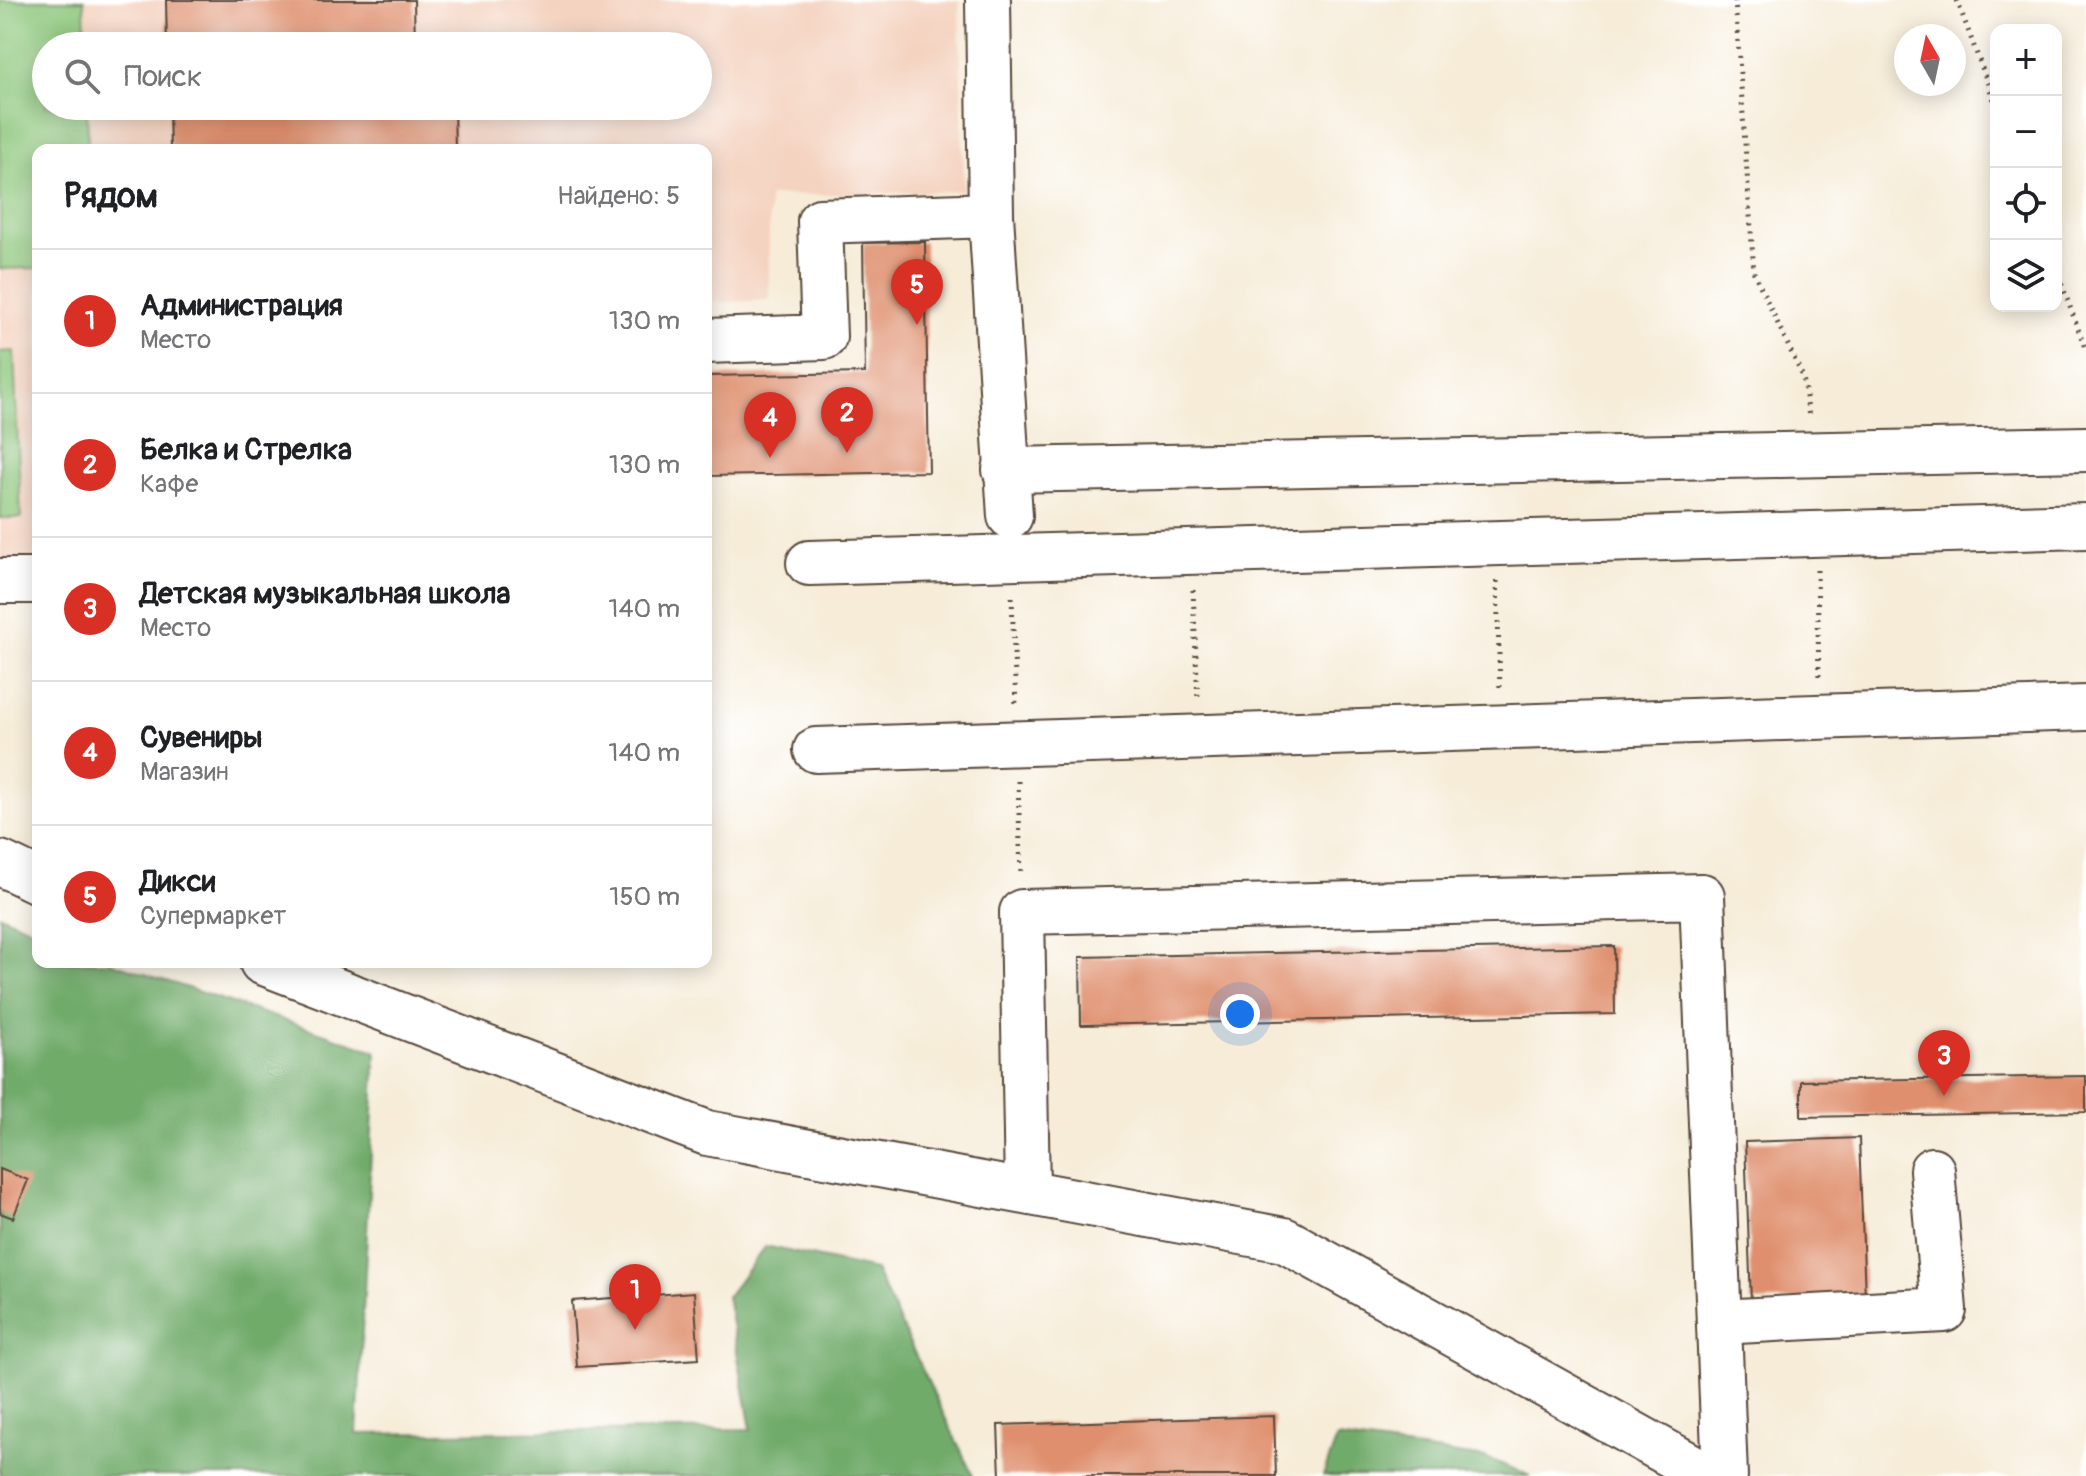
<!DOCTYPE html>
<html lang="ru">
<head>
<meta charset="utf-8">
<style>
	body { margin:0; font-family:Pangolin,sans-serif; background:#f6f6f6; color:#202124 }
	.controls { position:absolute; right:24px; top:24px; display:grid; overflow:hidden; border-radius:16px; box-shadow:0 4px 20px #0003 }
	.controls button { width:72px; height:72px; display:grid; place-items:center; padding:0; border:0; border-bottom:2px solid #e0e0e0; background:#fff; color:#202124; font:40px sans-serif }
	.compass { position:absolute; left:1894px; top:24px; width:72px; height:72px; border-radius:50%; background:#fff; box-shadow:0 4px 20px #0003; rotate:351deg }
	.you { position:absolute; left:1240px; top:1014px; width:28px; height:28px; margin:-20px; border:6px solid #fff; border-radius:50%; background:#1a73e8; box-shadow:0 0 0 12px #1a73e833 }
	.badge { display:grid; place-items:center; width:52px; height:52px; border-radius:50%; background:#d93025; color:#fff; font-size:26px; font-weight:700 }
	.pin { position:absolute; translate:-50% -66px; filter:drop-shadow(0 2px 4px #0008) }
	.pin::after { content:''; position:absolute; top:42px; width:28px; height:24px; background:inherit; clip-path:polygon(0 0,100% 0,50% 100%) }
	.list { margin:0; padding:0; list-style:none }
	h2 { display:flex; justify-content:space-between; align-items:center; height:104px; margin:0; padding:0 32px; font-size:34px }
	h2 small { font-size:26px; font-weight:400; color:#757577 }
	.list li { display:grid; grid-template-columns:52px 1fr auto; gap:24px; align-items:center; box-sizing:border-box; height:144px; padding:0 32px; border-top:2px solid #e0e0e0 }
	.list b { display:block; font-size:30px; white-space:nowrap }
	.list p { margin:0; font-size:26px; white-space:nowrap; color:#757577 }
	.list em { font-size:26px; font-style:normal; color:#757577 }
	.icon { flex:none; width:44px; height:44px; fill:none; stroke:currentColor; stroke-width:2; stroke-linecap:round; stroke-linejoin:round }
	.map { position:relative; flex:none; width:2086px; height:1476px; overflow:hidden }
	.search { position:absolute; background:#fff; box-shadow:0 4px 20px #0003; left:32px; top:32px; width:680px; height:88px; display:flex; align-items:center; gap:20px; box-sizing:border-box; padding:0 28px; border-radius:44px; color:#757577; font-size:30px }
	.panel { position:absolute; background:#fff; box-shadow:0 4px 20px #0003; left:32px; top:144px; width:680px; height:824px; border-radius:16px }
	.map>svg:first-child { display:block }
	.built { fill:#f4d3c0; fill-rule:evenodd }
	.green { fill:#8cc67a; stroke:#64784c; stroke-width:2 }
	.forest { fill:#71ab6a; stroke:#566a44; stroke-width:2 }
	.building { fill:#df8f6d }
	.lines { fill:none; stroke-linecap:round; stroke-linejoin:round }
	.minor-casing { stroke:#57473a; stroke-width:48 }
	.path { stroke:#57473a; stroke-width:5; stroke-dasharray:2 6; stroke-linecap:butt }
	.minor { stroke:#fff; stroke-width:44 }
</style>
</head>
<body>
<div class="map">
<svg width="2086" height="1476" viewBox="0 0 2086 1476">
	<rect width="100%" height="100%" fill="#fff"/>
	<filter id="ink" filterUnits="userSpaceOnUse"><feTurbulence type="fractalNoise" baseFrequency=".0125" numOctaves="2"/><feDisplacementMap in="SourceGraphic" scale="16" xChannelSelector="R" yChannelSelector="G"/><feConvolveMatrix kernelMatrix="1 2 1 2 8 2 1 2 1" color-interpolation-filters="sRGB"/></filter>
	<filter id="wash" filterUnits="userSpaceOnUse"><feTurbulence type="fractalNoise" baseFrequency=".006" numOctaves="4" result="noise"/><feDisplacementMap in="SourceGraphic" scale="32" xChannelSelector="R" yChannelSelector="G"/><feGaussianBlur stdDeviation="1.8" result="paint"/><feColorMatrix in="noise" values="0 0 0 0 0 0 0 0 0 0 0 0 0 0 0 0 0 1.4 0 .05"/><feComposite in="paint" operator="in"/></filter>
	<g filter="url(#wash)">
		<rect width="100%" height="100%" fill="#f6ecd8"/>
		<path class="built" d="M0,0H959L964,191L769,196V300L706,303V150H38V561H0ZM46,46H698V106H46Z"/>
		<g class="green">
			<polygon points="0,0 84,0 85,46 46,46 46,106 87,106 88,150 38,150 38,268 0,269"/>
			<polygon points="14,351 21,518 0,518 0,352"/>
		</g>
		<g class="forest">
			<polygon points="0,915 38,932 38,962 110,962 376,1051 357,1434 751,1429 727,1296 766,1246 875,1270 973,1476 0,1476"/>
			<polygon points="1337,1438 1487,1458 1531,1476 1323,1476"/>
		</g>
		<g id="blocks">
			<g class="building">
				<polygon points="166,0 414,0 415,46 167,46"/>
				<polygon points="169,106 454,106 455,150 170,150"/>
				<polygon points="925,242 929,472 706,476 706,376 865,373 863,243"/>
				<polygon points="1614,946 1615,1014 1081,1025 1080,957"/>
				<polygon points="2086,1076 2086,1112 1801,1117 1801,1081"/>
				<polygon points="1859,1138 1865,1298 1751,1302 1745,1142"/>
				<polygon points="0,1169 28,1180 13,1218 0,1213"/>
				<polygon points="694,1292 699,1359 577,1367 572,1301"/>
				<polygon points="1274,1416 1276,1476 1000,1476 998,1425"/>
			</g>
		</g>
	</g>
	<g filter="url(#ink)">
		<use href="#blocks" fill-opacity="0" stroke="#57473a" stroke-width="2"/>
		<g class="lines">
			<g class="minor-casing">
				<g id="minor">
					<polyline points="988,0 991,215 1010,516"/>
					<polyline points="706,341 824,337 820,221 991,215"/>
					<polyline points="1005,470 2086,449"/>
					<polyline points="809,563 2086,526"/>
					<polyline points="0,581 38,581"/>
					<polyline points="816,750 2086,708"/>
					<polyline points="0,863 38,881"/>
					<polyline points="262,962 707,1133 1284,1240 1709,1476"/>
					<polyline points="1027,1190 1022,912 1702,896 1725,1476"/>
					<polyline points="1719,1322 1944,1310 1932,1170"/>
				</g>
			</g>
			<g class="path">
				<polyline points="1735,0 1754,273 1803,377 1809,417"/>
				<polyline points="1957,0 1996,106"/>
				<polyline points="2056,269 2086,350"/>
				<polyline points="1817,570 1819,680"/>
				<polyline points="1497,581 1500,691"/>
				<polyline points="1193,590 1198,700"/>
				<polyline points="1012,597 1016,707"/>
				<polyline points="1018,781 1021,875"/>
			</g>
			<use href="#minor" class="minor"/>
		</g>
	</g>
</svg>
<div class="controls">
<button>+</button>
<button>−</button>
<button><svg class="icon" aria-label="locate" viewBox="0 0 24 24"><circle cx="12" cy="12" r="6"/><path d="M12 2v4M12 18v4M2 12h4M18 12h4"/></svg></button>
<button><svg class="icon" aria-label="layers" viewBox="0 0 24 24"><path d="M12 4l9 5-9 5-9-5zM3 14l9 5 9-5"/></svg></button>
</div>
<svg class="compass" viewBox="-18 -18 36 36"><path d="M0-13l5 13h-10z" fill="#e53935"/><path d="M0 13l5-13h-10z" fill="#757577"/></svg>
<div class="you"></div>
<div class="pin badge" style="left:635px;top:1330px">1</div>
<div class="pin badge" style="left:847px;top:453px">2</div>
<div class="pin badge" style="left:1944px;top:1096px">3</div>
<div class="pin badge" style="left:770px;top:458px">4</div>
<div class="pin badge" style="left:917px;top:325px">5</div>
<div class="search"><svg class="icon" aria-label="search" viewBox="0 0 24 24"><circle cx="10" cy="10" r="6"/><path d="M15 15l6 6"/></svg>Поиск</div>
<section class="panel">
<h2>Рядом<small>Найдено: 5</small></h2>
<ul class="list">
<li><span class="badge">1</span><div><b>Администрация</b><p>Место</p></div><em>130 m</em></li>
<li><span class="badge">2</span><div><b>Белка и Стрелка</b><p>Кафе</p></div><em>130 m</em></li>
<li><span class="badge">3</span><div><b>Детская музыкальная школа</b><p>Место</p></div><em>140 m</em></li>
<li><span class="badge">4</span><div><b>Сувениры</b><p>Магазин</p></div><em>140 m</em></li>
<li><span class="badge">5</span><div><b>Дикси</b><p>Супермаркет</p></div><em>150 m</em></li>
</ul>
</section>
</div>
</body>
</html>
